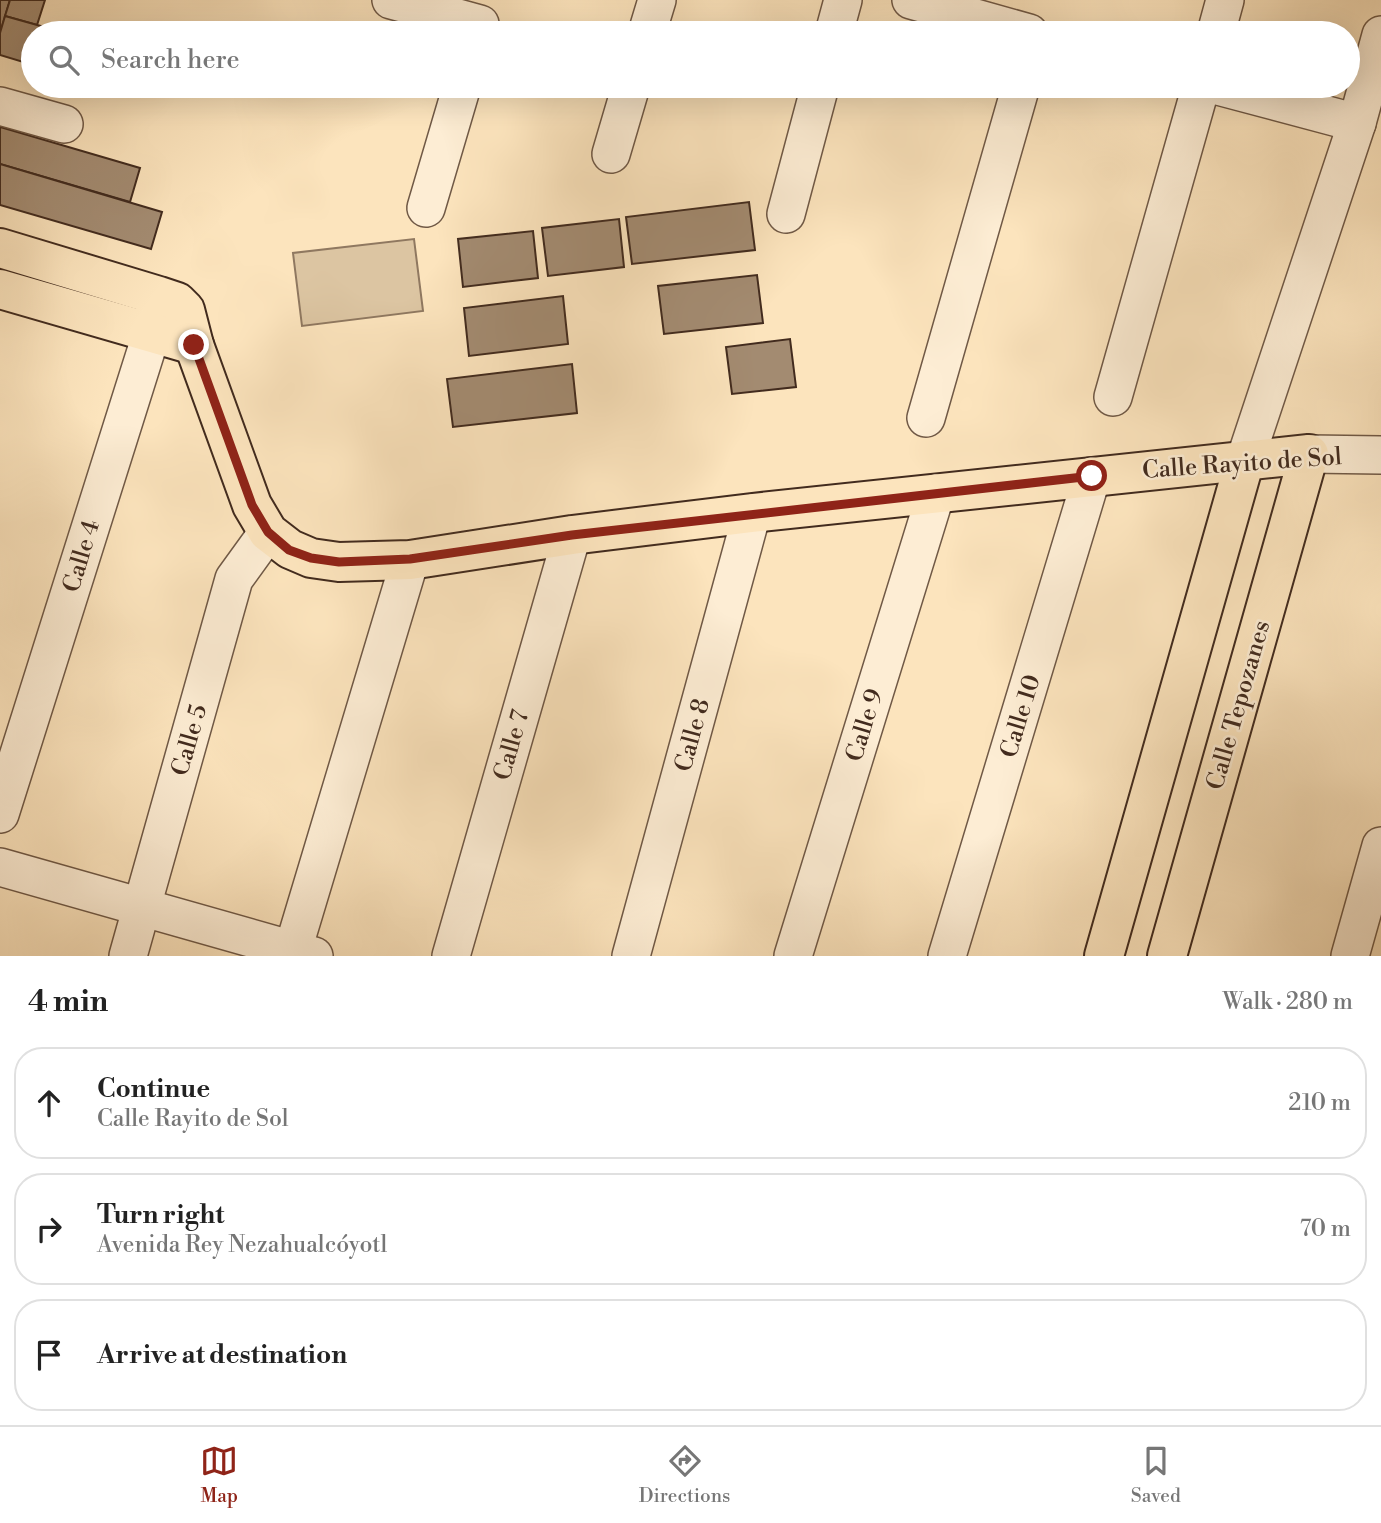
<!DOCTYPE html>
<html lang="en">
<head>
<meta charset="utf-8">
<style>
	body { margin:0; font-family:"Libre Bodoni",serif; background:#f6f6f6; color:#222 }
	.stop { position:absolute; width:21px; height:21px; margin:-16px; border:5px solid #8f2418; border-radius:50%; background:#fff }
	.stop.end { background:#8f2418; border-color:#fff; box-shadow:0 2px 7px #0008 }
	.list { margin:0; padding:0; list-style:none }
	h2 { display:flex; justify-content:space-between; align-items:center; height:91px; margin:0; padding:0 28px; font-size:30px }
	h2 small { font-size:23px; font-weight:400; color:#767676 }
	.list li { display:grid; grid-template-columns:46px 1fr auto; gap:21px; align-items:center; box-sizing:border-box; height:112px; margin:0 14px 14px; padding:0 14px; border:2px solid #e0e0e0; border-radius:28px }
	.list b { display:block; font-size:26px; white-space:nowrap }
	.list p { margin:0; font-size:23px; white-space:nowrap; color:#767676 }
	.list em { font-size:23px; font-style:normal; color:#767676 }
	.icon { flex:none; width:38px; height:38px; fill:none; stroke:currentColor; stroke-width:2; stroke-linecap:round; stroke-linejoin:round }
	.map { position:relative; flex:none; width:1381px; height:956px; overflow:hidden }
	.search { position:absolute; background:#fff; box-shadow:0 7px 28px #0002; left:21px; right:21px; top:21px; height:77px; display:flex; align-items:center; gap:18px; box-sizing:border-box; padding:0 24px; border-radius:38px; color:#767676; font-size:26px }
	.sheet { height:469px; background:#fff }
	nav { display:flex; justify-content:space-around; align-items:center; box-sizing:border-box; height:98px; border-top:2px solid #e0e0e0; background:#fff; font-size:19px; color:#767676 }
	nav a { display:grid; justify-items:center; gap:4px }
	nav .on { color:#8f2418 }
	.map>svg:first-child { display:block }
	.green { fill:#dcc5a2; stroke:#8f7860; stroke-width:2 }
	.building { fill:#a38b71; stroke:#422b1e; stroke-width:2 }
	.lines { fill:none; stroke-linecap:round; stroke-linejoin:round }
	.minor-casing { stroke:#705946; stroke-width:40 }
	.major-casing { stroke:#422b1e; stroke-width:42 }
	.minor { stroke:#fdedd4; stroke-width:37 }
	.major { stroke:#fce4bd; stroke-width:38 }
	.route { stroke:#8f2418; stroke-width:9 }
	.labels { text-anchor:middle; stroke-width:5; stroke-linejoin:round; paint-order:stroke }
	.street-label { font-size:24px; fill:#422b1e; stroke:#fdedd4 }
</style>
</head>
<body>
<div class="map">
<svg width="1381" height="956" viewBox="0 0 1381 956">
	<rect width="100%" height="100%" fill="#fce4bd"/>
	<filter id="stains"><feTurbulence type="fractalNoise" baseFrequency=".00286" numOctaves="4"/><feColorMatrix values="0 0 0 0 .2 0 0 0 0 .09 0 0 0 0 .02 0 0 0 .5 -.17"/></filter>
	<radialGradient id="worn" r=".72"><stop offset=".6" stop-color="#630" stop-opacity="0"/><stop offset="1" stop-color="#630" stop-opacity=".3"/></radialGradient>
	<polygon class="green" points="414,239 423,311 302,326 293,253"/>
	<g class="building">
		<polygon points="0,0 10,0 0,33"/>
		<polygon points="10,0 45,0 37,25 5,16"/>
		<polygon points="5,16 55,30 54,33 33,33 33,65 0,55 0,33"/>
		<polygon points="0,127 140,168 130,202 0,164"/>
		<polygon points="0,164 162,212 151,249 0,205"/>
		<polygon points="749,202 755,250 632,264 626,217"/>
		<polygon points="619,219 624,267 548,276 542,228"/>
		<polygon points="533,231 538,278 463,287 458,239"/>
		<polygon points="757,275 763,323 664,334 658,286"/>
		<polygon points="563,296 568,344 469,356 464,308"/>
		<polygon points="790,339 796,387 732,394 726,347"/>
		<polygon points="572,364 577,413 453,427 447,379"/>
	</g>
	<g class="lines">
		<g class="minor-casing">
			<g id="minor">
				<polyline points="391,0 480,24"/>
				<polyline points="911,0 1029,33"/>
				<polyline points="647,33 657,0"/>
				<polyline points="834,33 843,0"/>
				<polyline points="1216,33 1225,0"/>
				<polyline points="1218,86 1357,123"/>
				<polyline points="0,106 64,124"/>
				<polyline points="611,154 631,86"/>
				<polyline points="426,208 462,86"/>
				<polyline points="786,214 820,86"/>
				<polyline points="1113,397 1201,86"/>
				<polyline points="926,418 1021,86"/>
				<polyline points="1309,454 1381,455"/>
				<polyline points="1245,460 1357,123 1381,35"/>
				<polyline points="0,814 152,332 157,304"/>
				<polyline points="0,867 314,956"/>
				<polyline points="128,956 234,579 268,532"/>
				<polyline points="291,956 410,560"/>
				<polyline points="451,956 572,535"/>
				<polyline points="631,956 752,513"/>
				<polyline points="793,956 936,493"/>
				<polyline points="947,956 1092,476"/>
				<polyline points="1350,956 1381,846"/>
			</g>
		</g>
		<g class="major-casing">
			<g id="major">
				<polyline points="0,248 159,296 177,302 185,310 194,345 252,505 268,532 290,549 311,558 339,562 410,560 572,535 752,513 1309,454 1167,956"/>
				<polyline points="0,289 194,345"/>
				<polyline points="1104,956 1245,460"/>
			</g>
		</g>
		<use href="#minor" class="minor"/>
		<use href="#major" class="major"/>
	</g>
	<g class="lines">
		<polyline class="route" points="194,345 252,505 268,532 289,550 311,558 339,562 410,559 572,535 1092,476"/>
	</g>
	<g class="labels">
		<g class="street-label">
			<text transform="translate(1242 463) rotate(-4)" y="8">Calle Rayito de Sol</text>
			<text transform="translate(81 556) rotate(-73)" y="8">Calle 4</text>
			<text transform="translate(1238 705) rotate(-74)" y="8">Calle Tepozanes</text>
			<text transform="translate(1020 716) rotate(-73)" y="8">Calle 10</text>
			<text transform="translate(864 725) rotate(-73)" y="8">Calle 9</text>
			<text transform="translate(692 735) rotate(-75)" y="8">Calle 8</text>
			<text transform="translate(189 740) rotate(-74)" y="8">Calle 5</text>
			<text transform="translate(511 745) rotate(-74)" y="8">Calle 7</text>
		</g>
	</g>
	<rect width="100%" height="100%" filter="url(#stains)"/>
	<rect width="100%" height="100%" fill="url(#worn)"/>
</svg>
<div class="stop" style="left:1092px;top:476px"></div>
<div class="stop end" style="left:194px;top:345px"></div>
<div class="search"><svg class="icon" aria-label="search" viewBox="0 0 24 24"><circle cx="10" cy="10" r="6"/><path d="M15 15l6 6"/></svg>Search here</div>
</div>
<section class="sheet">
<h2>4 min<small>Walk · 280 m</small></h2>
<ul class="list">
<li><svg class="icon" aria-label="ahead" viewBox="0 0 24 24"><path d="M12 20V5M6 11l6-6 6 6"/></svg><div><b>Continue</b><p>Calle Rayito de Sol</p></div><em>210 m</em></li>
<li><svg class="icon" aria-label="right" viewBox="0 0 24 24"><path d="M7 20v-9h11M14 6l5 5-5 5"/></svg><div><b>Turn right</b><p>Avenida Rey Nezahualcóyotl</p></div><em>70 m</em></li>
<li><svg class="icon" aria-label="arrive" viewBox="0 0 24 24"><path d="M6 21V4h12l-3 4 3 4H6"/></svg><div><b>Arrive at destination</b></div></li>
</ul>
</section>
<nav>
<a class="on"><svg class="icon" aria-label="map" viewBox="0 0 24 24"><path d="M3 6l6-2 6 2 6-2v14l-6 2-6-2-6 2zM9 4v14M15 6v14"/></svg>Map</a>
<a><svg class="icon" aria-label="directions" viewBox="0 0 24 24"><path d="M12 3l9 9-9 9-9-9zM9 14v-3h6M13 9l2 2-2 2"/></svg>Directions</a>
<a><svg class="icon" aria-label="saved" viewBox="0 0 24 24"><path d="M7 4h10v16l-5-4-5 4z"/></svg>Saved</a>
</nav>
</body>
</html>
